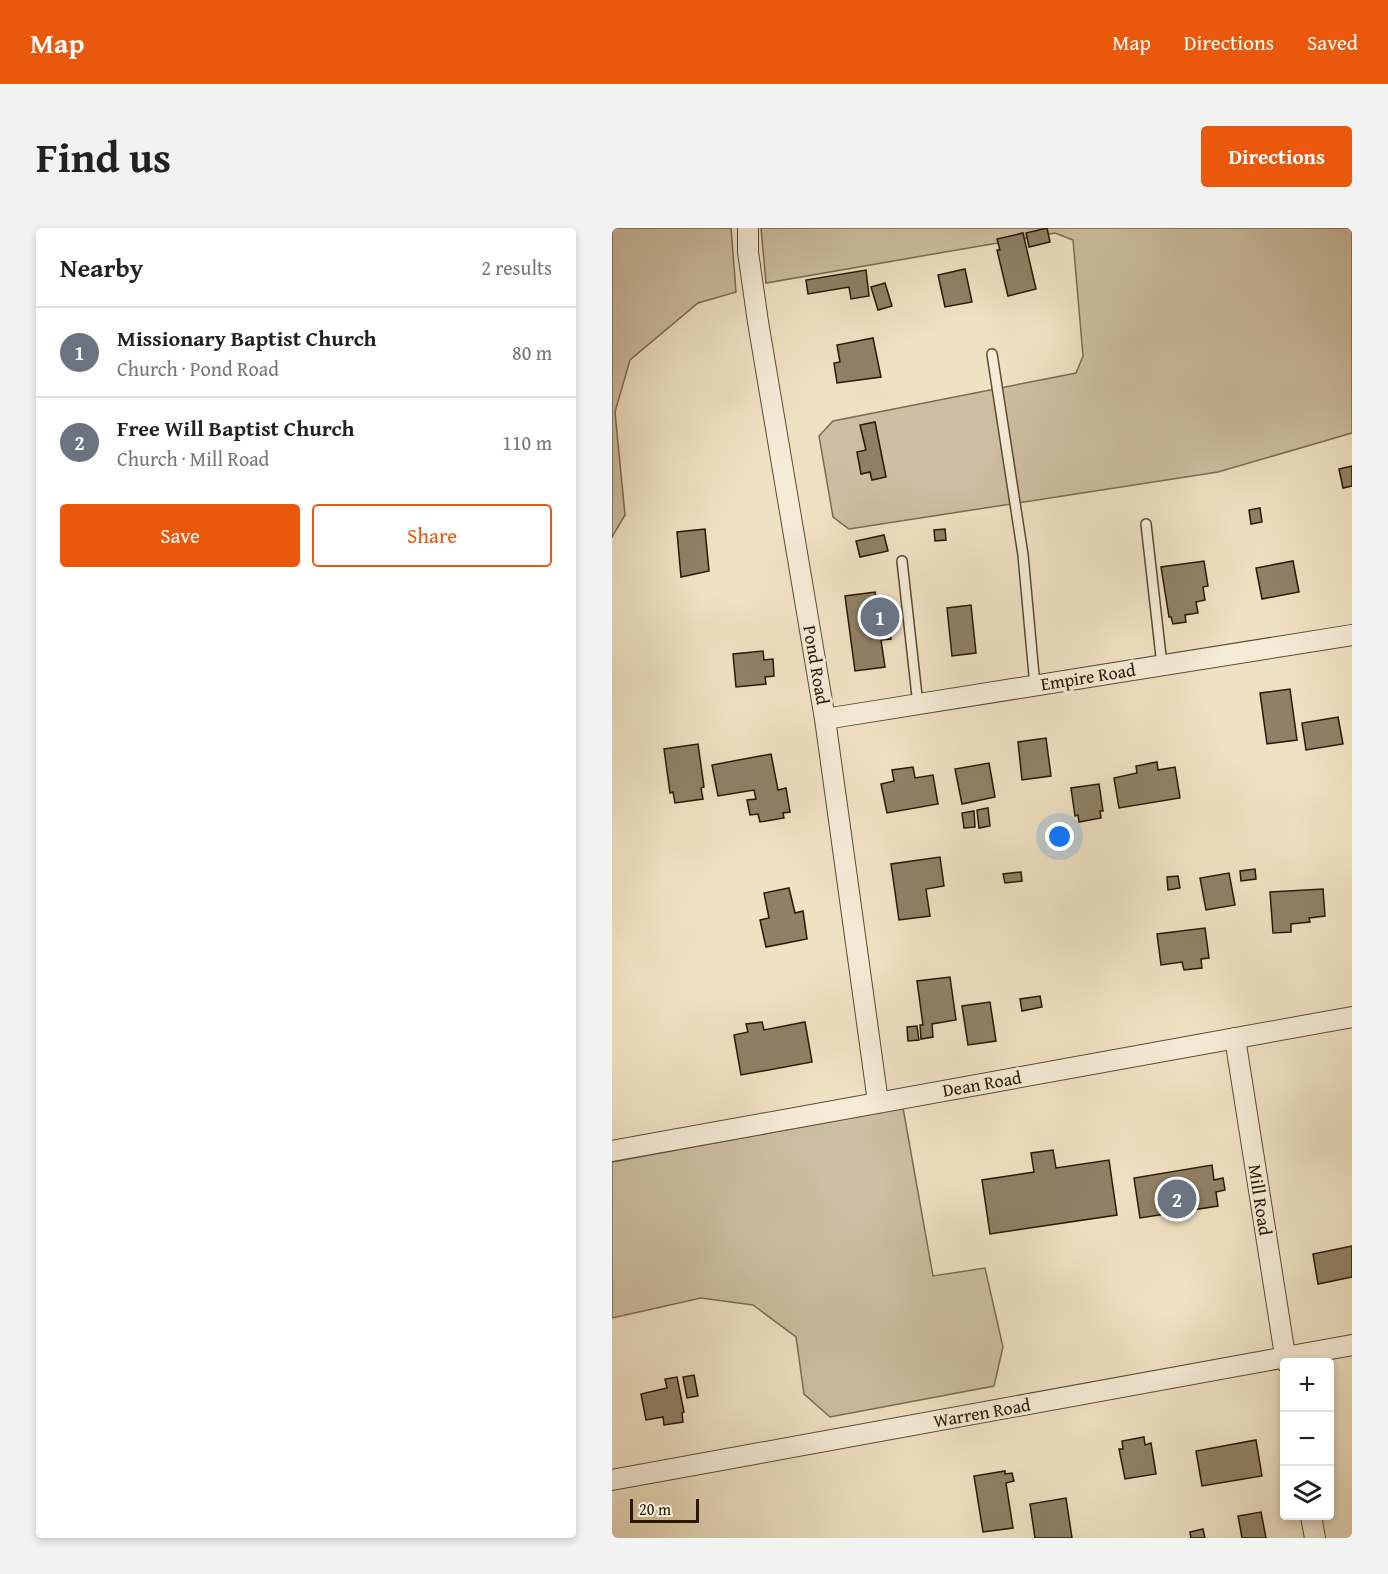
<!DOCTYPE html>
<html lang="en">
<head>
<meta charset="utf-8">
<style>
	body { margin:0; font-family:"Gentium Book Plus",serif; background:#f2f2f2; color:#222 }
	.controls { position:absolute; right:18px; bottom:18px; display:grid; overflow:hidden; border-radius:6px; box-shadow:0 3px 9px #0003 }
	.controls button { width:54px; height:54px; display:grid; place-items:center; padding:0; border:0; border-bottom:2px solid #e0e0e0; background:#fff; color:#222; font:30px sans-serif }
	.scale { position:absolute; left:18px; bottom:15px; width:69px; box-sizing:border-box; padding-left:6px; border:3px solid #291702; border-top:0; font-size:16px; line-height:21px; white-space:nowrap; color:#291702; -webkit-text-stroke:4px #f5ecd8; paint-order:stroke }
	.you { position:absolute; left:448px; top:609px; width:21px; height:21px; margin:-15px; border:4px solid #fff; border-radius:50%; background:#1a73e8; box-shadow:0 0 0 9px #1a73e833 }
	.badge { display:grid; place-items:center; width:39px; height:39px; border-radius:50%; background:#ea580c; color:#fff; font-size:20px; font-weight:700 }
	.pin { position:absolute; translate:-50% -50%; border:3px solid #fff; box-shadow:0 2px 6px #0006 }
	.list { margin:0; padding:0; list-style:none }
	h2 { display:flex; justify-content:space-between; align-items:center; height:78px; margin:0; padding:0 24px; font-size:26px }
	h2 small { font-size:20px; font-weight:400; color:#767676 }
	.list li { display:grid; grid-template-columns:39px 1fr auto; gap:18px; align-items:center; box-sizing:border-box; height:90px; padding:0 24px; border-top:2px solid #e0e0e0 }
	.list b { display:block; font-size:22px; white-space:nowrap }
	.list p { margin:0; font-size:20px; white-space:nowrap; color:#767676 }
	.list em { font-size:20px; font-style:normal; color:#767676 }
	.actions { display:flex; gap:12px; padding:18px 24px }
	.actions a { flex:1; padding:14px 0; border:2px solid #ea580c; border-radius:6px; text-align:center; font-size:21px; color:#ea580c }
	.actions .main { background:#ea580c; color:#fff }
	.icon { flex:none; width:33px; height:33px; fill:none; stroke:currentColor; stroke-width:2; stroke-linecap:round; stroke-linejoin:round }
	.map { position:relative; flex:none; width:740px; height:1310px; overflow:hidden; border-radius:6px }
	header { display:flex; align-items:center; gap:36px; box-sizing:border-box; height:84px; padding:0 30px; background:#ea580c; color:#fff }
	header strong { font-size:28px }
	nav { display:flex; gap:33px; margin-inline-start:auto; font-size:21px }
	.intro { display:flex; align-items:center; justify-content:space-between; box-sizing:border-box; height:144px; padding:0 36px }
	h1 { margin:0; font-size:42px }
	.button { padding:15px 27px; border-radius:6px; background:#ea580c; color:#fff; font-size:21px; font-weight:700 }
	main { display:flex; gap:36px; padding:0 36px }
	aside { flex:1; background:#fff; border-radius:6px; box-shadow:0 3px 9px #0003 }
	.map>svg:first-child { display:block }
	.green { fill:#cdbfa2; stroke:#7b6b52; stroke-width:1.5 }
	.building { fill:#908166; stroke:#291702; stroke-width:1.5 }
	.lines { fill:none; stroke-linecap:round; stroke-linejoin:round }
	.lane-casing { stroke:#5a4a32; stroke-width:12 }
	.street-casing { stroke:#5a4a32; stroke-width:22 }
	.lane { stroke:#f5ecd8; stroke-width:9 }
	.street { stroke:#f5ecd8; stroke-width:20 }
	.labels { text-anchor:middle; stroke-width:6; stroke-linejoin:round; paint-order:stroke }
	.street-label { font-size:18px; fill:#291702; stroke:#f5ecd8 }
</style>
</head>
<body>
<header>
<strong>Map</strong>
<nav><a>Map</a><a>Directions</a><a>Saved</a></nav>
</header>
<div class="intro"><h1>Find us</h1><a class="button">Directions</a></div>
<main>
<aside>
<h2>Nearby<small>2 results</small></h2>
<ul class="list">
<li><span class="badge" style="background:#6b7280">1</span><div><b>Missionary Baptist Church</b><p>Church · Pond Road</p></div><em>80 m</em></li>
<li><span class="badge" style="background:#6b7280">2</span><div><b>Free Will Baptist Church</b><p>Church · Mill Road</p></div><em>110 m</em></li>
</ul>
<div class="actions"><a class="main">Save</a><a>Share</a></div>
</aside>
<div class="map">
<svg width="740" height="1310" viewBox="0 0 740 1310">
	<rect width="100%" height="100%" fill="#efe2c3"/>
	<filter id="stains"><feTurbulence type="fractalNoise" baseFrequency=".00333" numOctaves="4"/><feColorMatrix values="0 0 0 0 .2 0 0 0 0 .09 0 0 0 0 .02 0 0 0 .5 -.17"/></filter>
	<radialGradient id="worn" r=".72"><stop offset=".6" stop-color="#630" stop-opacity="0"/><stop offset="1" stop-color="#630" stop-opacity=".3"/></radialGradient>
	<g class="green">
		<polygon points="0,0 119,0 124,64 86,75 18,132 3,184 13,287 0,309"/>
		<polygon points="149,0 740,0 740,205 606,244 237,301 221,289 207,208 221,193 464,145 471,128 461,12 443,5 154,55"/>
		<polygon points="291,880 321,1048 373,1040 391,1119 382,1158 218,1189 192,1166 184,1109 141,1077 89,1070 0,1090 0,934"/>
	</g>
	<g class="building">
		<polygon points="435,0 438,14 417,19 414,5"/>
		<polygon points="411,5 424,61 396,68 385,22 388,22 385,11"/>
		<polygon points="353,41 360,74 333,79 326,47"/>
		<polygon points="254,42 257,68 239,71 237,59 196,66 194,52"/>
		<polygon points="273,55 280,78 266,82 259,59"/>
		<polygon points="261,110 269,149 225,155 222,135 228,134 225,117"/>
		<polygon points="263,194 274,249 260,252 258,244 249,246 245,224 254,222 248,197"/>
		<polygon points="740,238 740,258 731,260 727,241"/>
		<polygon points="648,280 650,294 639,296 637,282"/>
		<polygon points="93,301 97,343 69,349 65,304"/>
		<polygon points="333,301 334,312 323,313 322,302"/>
		<polygon points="272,307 276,323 248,329 244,313"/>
		<polygon points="592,333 596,358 591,359 593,372 584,374 586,385 573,387 574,394 561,396 559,389 557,389 549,339"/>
		<polygon points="681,333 687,364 650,371 644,340"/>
		<polygon points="263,364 268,401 278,400 279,411 269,412 273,439 243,443 233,368"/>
		<polygon points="359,377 364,425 340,428 335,380"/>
		<polygon points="151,423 152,432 161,431 162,448 153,449 154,456 124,459 121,426"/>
		<polygon points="678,461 685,512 655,516 648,465"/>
		<polygon points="726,489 731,516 694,522 690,495"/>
		<polygon points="434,510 439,548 410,552 406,514"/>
		<polygon points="86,516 92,559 89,560 91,571 63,575 61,564 58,565 52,521"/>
		<polygon points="159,526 166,562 174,560 178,584 171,585 172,590 148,594 146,586 138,587 135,572 144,571 142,562 106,568 100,537"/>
		<polygon points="545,534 546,542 563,539 568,570 507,580 502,550 525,545 524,538"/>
		<polygon points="377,535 383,569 350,576 343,541"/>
		<polygon points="301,539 303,550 321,547 326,576 275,585 269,556 282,553 280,542"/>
		<polygon points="487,556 491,583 488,583 489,590 467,594 466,587 463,588 459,560"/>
		<polygon points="376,580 378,598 367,600 365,582"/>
		<polygon points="362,583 363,599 352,600 350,585"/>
		<polygon points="328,629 332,658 314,661 318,688 287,692 279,636"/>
		<polygon points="643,641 644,651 629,653 628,643"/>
		<polygon points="409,644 410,653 393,655 391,646"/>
		<polygon points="617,645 623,677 594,682 588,650"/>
		<polygon points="566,648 568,660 556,662 555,649"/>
		<polygon points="177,660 183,685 191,683 195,711 154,719 148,692 157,690 152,665"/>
		<polygon points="711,661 713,688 697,690 698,694 679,696 679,704 661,705 658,664"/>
		<polygon points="593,700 597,730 589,731 590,740 572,742 570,734 549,737 545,706"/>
		<polygon points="338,749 344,792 320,796 321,809 309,811 308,797 311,797 305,753"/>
		<polygon points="428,768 430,779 410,783 408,771"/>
		<polygon points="378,774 384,813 356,817 350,778"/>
		<polygon points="150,794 152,802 193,794 200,834 129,847 122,807 136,804 134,796"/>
		<polygon points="305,798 307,812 296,813 295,799"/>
		<polygon points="441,922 444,940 497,932 505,987 378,1006 370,952 422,944 419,925"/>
		<polygon points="600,937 602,952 611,950 613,962 604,964 606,978 528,990 522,950"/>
		<polygon points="740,1018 740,1049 706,1056 701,1026"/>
		<polygon points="82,1147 86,1168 75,1170 71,1149"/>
		<polygon points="65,1149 72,1184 70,1185 71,1194 52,1197 51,1189 34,1192 29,1166 55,1160 53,1151"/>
		<polygon points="532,1209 533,1217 539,1215 544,1246 513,1251 507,1221 511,1221 510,1213"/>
		<polygon points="644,1212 650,1248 590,1258 584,1223"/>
		<polygon points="393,1243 393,1246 400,1245 402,1253 394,1255 401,1300 371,1304 362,1248"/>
		<polygon points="454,1270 460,1310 423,1310 418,1276"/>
		<polygon points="649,1284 654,1310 630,1310 626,1288"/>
		<polygon points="591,1301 593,1310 579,1310 578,1304"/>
	</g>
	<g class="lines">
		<g class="lane-casing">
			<g id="lane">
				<polyline points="380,126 411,327 423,458"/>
				<polyline points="534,296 550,437"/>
				<polyline points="290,333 306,477"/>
			</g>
		</g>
		<g class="street-casing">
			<g id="street">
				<polyline points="136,0 136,24 146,94 213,491 266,874"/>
				<polyline points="213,491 740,407"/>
				<polyline points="623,810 674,1134"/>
				<polyline points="0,923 740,789"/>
				<polyline points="0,1252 740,1117"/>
				<polyline points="699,1288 703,1310"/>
			</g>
		</g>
		<use href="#lane" class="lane"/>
		<use href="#street" class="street"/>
	</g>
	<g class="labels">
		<g class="street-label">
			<text transform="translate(204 437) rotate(80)" y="6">Pond Road</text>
			<text transform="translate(476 449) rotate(-9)" y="6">Empire Road</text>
			<text transform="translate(370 856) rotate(-10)" y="6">Dean Road</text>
			<text transform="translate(648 972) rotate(81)" y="6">Mill Road</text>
			<text transform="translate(370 1185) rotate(-10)" y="6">Warren Road</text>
		</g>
	</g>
	<rect width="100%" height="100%" filter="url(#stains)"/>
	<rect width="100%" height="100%" fill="url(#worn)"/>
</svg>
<div class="controls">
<button>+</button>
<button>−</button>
<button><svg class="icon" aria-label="layers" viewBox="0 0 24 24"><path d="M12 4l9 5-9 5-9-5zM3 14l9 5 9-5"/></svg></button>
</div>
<div class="scale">20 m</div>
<div class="you"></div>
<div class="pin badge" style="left:268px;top:389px;background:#6b7280">1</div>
<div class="pin badge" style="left:565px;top:971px;background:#6b7280">2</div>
</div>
</main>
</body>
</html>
